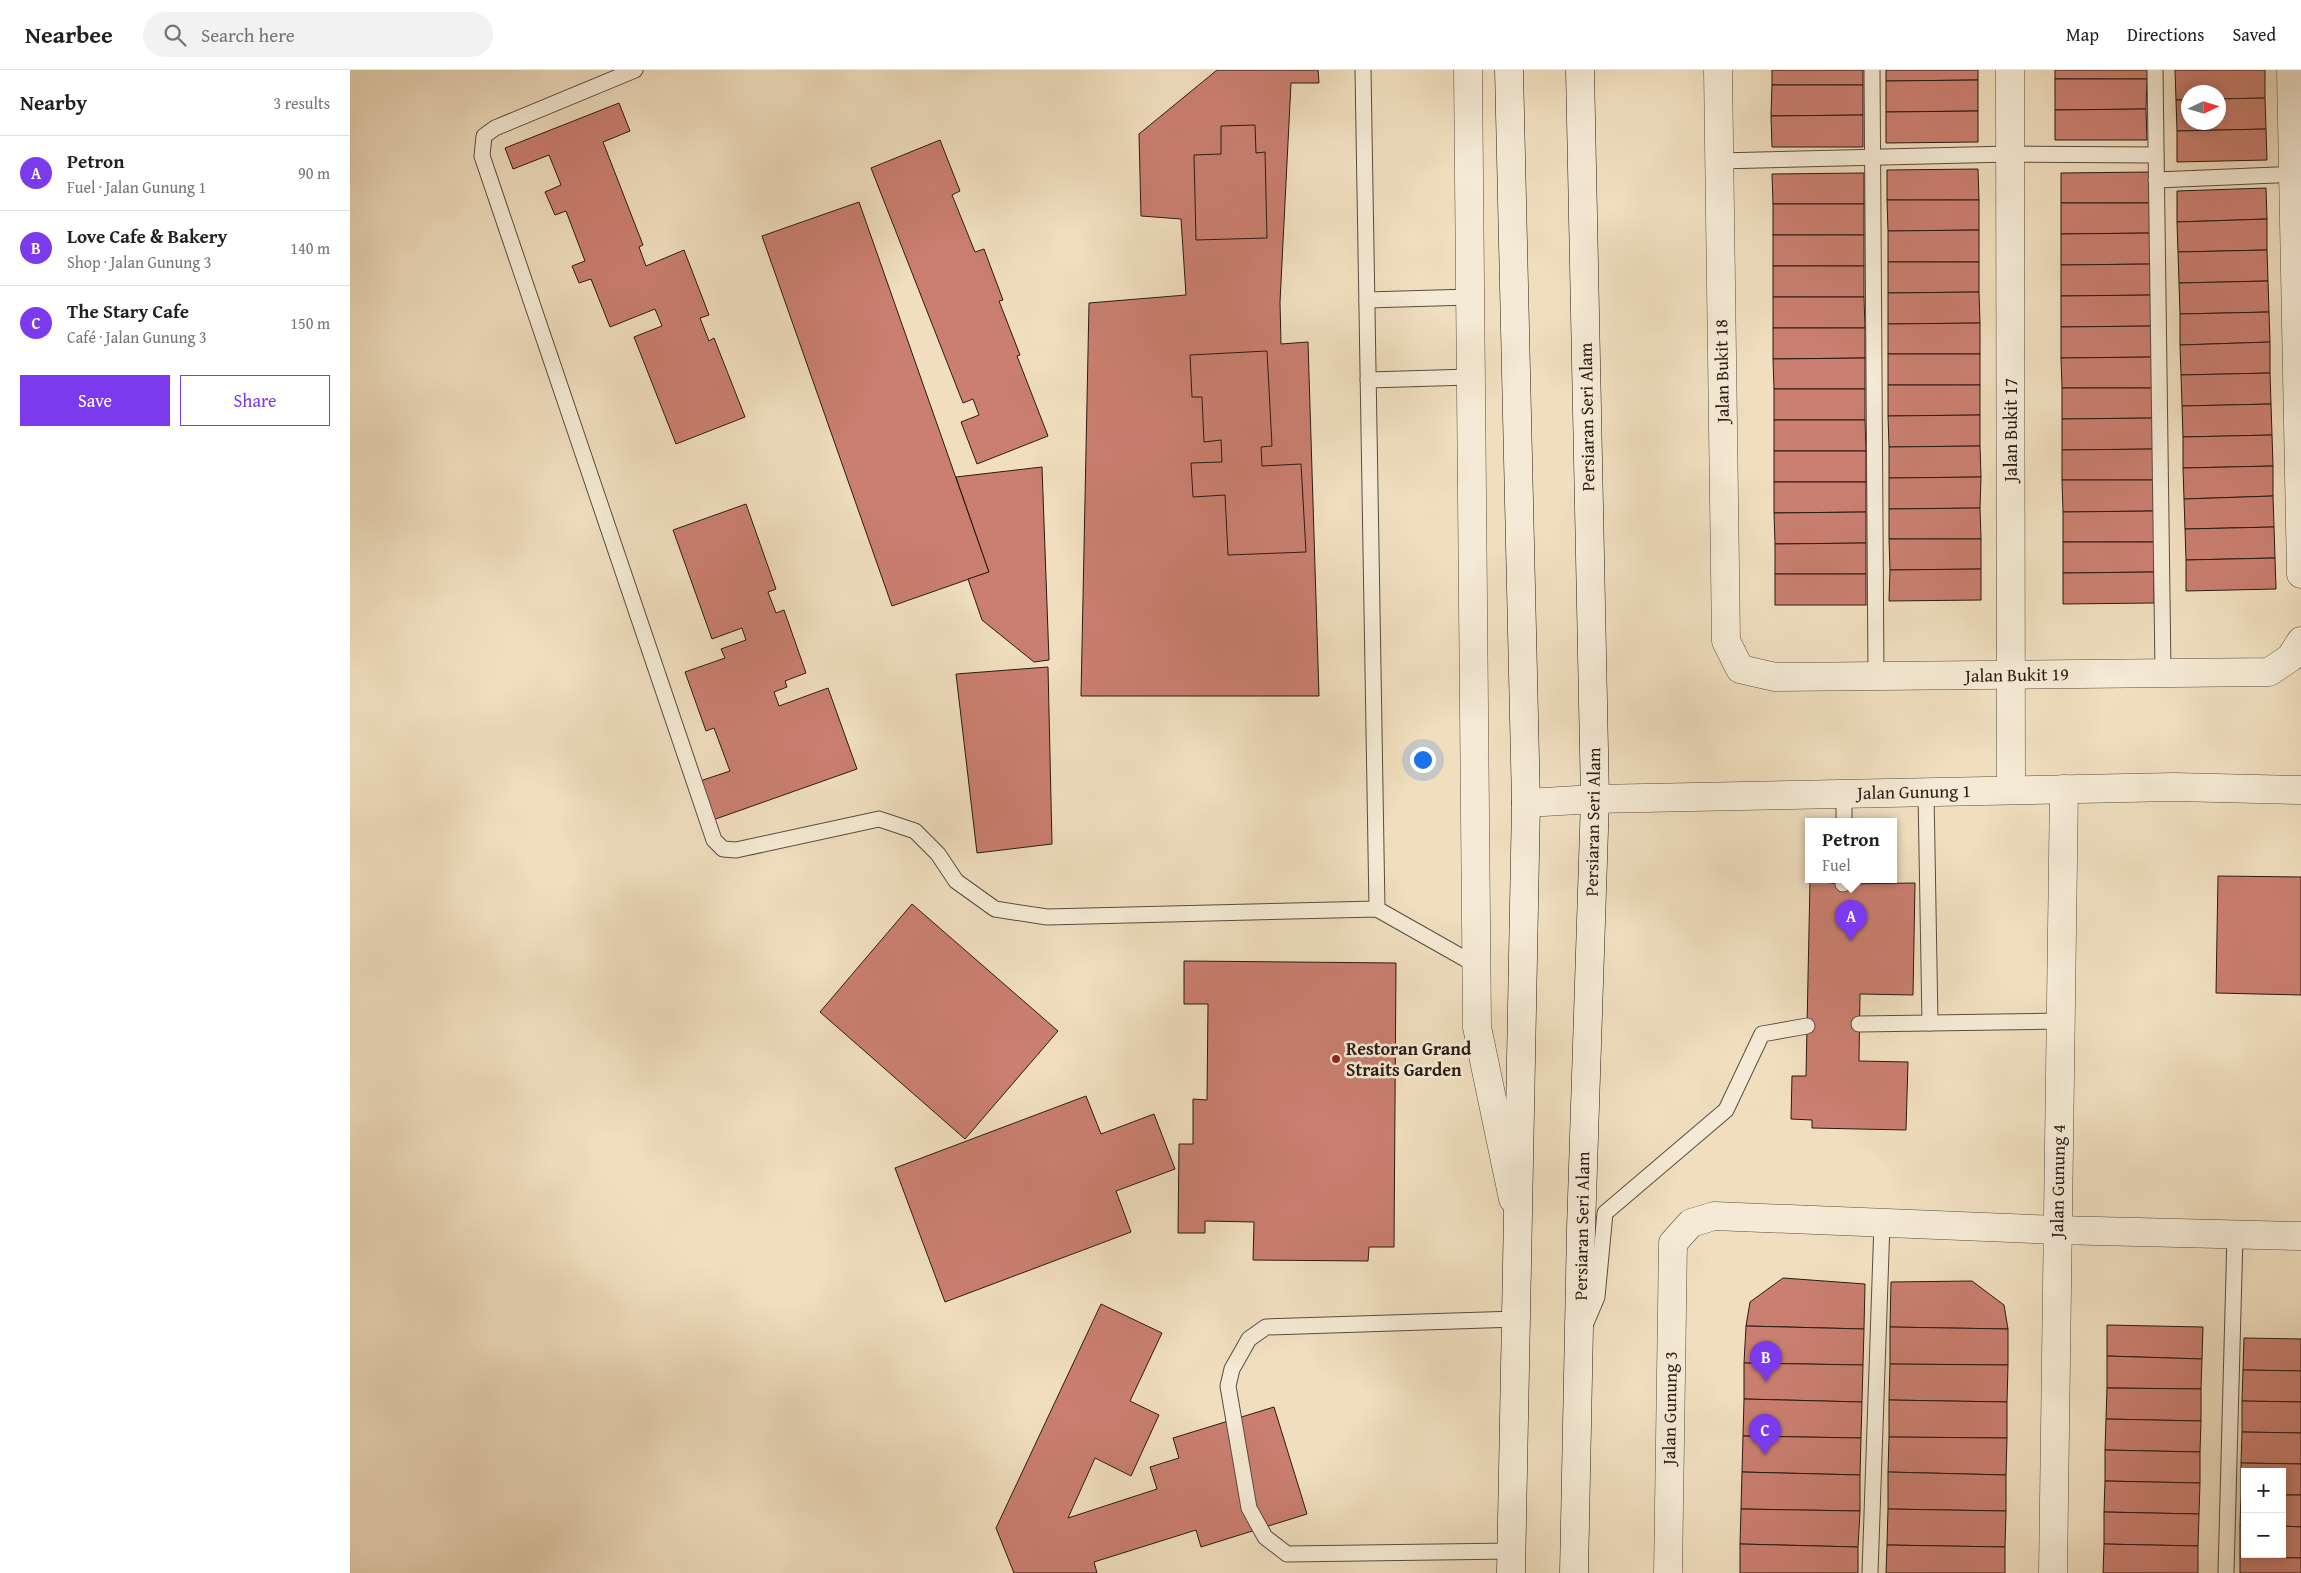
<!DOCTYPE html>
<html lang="en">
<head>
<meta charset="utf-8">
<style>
	body { margin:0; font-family:"Gentium Book Plus",serif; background:#f2f2f2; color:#202124 }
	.controls { position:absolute; right:15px; bottom:15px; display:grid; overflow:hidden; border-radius:0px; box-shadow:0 2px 12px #0003 }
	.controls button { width:45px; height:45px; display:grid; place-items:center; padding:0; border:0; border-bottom:1px solid #e0e0e0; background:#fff; color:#202124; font:25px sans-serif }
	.compass { position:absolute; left:1831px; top:15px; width:45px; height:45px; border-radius:50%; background:#fff; box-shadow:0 2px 12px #0003; rotate:86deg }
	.you { position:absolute; left:1072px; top:689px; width:18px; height:18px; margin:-12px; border:4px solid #fff; border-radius:50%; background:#1a73e8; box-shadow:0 0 0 8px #1a73e833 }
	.badge { display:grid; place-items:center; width:32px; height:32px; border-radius:50%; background:#7c3aed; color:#fff; font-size:16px; font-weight:700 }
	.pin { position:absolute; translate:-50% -41px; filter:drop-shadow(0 1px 2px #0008) }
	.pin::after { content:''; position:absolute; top:26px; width:18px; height:15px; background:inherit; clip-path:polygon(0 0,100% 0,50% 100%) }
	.popup { position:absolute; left:1455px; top:748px; width:92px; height:65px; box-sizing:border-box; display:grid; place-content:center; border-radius:0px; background:#fff; filter:drop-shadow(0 1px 4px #0005); font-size:16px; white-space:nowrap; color:#757577 }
	.popup b { font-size:19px; color:#202124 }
	.popup::after { content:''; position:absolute; left:50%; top:100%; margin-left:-10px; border:10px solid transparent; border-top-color:#fff }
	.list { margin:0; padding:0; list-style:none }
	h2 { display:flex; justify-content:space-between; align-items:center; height:65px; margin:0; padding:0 20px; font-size:21px }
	h2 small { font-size:16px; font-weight:400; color:#757577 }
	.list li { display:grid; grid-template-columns:32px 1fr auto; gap:15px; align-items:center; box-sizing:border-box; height:75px; padding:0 20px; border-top:1px solid #e0e0e0 }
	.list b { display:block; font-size:19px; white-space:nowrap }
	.list p { margin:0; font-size:16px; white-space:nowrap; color:#757577 }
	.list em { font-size:16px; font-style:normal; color:#757577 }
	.actions { display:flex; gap:10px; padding:15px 20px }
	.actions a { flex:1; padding:11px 0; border:1px solid #7c3aed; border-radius:0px; text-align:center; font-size:18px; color:#7c3aed }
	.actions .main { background:#7c3aed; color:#fff }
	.icon { flex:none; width:28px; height:28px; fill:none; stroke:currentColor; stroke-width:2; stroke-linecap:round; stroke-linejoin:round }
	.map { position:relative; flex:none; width:1951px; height:1503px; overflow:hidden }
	header { display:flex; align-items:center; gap:30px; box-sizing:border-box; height:70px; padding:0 25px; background:#fff; border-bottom:1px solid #e0e0e0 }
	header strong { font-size:24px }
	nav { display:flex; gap:28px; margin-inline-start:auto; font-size:18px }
	.search { width:350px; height:45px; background:#f2f2f2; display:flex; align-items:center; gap:12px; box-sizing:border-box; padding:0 18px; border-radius:28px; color:#757577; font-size:19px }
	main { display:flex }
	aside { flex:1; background:#fff }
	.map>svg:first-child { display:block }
	.building { fill:#ca7f70; stroke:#291b15 }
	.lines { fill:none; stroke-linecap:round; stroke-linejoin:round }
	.lane-casing { stroke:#5b4c3f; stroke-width:17 }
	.street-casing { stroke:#5b4c3f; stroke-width:29 }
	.secondary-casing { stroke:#291b15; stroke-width:29 }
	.lane { stroke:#f5ead5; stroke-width:15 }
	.street { stroke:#f5ead5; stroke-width:28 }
	.secondary { stroke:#f5ead5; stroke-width:28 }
	.poi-dot { fill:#8f2418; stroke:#f5ead5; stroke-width:2 }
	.labels { text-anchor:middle; stroke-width:5; stroke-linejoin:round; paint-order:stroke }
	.street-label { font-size:18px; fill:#291b15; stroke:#f5ead5 }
	.poi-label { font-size:18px; font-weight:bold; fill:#291b15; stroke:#f5ead5; text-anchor:start }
</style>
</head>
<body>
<header>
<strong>Nearbee</strong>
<div class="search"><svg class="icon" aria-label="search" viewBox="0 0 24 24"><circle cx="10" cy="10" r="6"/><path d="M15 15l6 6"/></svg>Search here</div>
<nav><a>Map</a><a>Directions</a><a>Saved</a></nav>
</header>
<main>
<aside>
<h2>Nearby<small>3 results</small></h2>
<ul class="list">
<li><span class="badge">A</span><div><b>Petron</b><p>Fuel · Jalan Gunung 1</p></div><em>90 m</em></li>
<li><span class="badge">B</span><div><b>Love Cafe &amp; Bakery</b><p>Shop · Jalan Gunung 3</p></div><em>140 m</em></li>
<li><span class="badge">C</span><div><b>The Stary Cafe</b><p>Café · Jalan Gunung 3</p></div><em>150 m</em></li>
</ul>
<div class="actions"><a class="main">Save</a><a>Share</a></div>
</aside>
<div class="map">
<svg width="1951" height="1503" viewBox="0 0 1951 1503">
	<rect width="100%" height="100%" fill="#f0debe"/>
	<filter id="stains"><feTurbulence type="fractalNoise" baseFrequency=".004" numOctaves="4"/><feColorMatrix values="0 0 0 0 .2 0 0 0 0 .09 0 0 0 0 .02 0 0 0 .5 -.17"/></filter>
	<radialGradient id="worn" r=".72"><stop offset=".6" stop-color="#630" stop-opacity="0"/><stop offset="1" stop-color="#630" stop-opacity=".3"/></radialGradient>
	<g class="building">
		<polygon points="867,0 968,0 969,13 941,13 930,232 931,274 958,272 969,626 731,626 739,233 836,225 831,149 791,146 789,64"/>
		<rect x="1422" y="0" width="91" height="15"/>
		<polygon points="1536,0 1628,0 1628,10 1536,11"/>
		<rect x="1705" y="0" width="92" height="9"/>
		<polygon points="1825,0 1915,0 1915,28 1868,29 1868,22 1838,22 1838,30 1826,30"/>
		<polygon points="1705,9 1797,9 1796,39 1705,40"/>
		<polygon points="1628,10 1628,41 1536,42 1536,11"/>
		<polygon points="1422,15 1513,15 1513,45 1421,46"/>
		<polygon points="1915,28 1916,59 1827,61 1826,30 1838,30 1838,52 1868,52 1868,29"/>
		<polygon points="269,33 280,61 253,72 293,175 289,177 296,196 334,180 359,245 350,248 359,271 364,268 395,347 326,374 284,267 312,256 305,239 260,257 241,209 229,213 222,196 235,191 216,141 205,145 195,122 211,115 199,85 163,99 155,78"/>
		<polygon points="1796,39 1797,70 1705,70 1705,40"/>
		<polygon points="1628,41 1628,72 1536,73 1536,42"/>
		<polygon points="1513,45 1513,77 1422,77 1421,46"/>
		<polygon points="905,55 906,83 915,82 917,168 846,170 844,85 871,84 871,56"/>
		<polygon points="1916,59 1917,90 1827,92 1827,61"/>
		<polygon points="590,70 610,121 602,125 625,182 634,179 653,230 649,231 670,285 667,286 698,366 627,394 611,352 629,345 623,329 613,333 521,98"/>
		<polygon points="1628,99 1629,130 1537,130 1537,100"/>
		<polygon points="1802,102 1802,133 1711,133 1711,103"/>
		<polygon points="1514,103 1514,134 1423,134 1422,104"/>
		<polygon points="1916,118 1917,149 1827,152 1827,121"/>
		<polygon points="1537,130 1629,130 1629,160 1538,161"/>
		<polygon points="509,132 639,502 542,536 412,166"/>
		<polygon points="1711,133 1802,133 1802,163 1711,164"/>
		<rect x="1423" y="134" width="91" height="31"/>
		<polygon points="1917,149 1917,180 1828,182 1827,152"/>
		<polygon points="1629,160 1629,192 1538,192 1538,161"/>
		<polygon points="1802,163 1802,194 1711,195 1711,164"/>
		<rect x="1423" y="165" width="91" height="31"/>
		<polygon points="1917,180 1918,211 1829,213 1828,182"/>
		<polygon points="1538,192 1629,192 1629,222 1538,223"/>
		<polygon points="1802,194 1803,225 1711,226 1711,195"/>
		<rect x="1423" y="196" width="91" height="31"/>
		<polygon points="1918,211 1919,242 1830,244 1829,213"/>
		<polygon points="1629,222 1630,253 1538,254 1538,223"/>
		<polygon points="1803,225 1803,256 1711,257 1711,226"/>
		<polygon points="1423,227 1514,227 1515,258 1423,258"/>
		<polygon points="1919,242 1920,272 1830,275 1830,244"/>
		<polygon points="1630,253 1630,284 1538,284 1538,254"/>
		<polygon points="1803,256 1803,287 1711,288 1711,257"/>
		<polygon points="1423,258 1515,258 1515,288 1423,289"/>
		<polygon points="1920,272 1920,303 1831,305 1830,275"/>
		<polygon points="917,281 922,376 911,377 912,396 951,394 956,482 878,485 875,425 843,427 841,393 872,392 871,370 854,372 852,327 842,327 840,285"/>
		<rect x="1538" y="284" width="92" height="31"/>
		<polygon points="1803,287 1803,318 1712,318 1711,288"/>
		<polygon points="1515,288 1515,319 1424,319 1423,289"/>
		<polygon points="1920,303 1921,334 1832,336 1831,305"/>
		<polygon points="1538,315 1630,315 1630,345 1538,346"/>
		<polygon points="1712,318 1803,318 1804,348 1712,349"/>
		<rect x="1424" y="319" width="91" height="31"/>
		<polygon points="1921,334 1922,365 1833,367 1832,336"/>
		<polygon points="1630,345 1630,376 1539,377 1538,346"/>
		<polygon points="1804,348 1804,379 1712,380 1712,349"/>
		<polygon points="1424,350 1515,350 1516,381 1424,381"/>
		<polygon points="1922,365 1923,396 1833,398 1833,367"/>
		<polygon points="1630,376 1631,407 1539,408 1539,377"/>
		<polygon points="1804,379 1803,410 1712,410 1712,380"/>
		<rect x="1424" y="381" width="92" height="31"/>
		<polygon points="1923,396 1923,426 1834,429 1833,398"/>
		<polygon points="692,397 699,590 684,592 632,550 618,509 639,502 606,407"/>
		<polygon points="1631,407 1630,438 1539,439 1539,408"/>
		<polygon points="1712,410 1803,410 1804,441 1713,442"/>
		<polygon points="1424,412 1516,412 1516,442 1424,443"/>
		<polygon points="1923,426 1924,457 1835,459 1834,429"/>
		<polygon points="396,434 426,519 418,522 426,543 434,540 456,603 435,611 437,617 424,622 429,636 478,618 507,699 360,751 347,712 380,701 364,658 356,661 335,602 375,588 371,579 396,570 392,558 362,569 323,460"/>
		<polygon points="1630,438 1631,469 1539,469 1539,439"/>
		<polygon points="1804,441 1804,472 1713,472 1713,442"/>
		<polygon points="1516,442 1516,473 1425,474 1424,443"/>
		<polygon points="1924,457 1925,488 1836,490 1835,459"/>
		<polygon points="1539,469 1631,469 1631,499 1540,500"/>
		<polygon points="1713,472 1804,472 1804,502 1713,503"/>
		<polygon points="1516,473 1516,504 1425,504 1425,474"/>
		<polygon points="1925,488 1926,519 1836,521 1836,490"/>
		<polygon points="1631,499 1631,530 1539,531 1540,500"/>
		<polygon points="1804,502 1804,533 1713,534 1713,503"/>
		<rect x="1425" y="504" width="91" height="31"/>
		<polygon points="698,597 702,774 627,783 606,604"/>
		<polygon points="1868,806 1951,807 1951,925 1866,923"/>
		<polygon points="1460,811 1493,814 1565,813 1563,925 1510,924 1509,991 1558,992 1556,1060 1462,1058 1462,1050 1441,1049 1442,1006 1456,1006"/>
		<polygon points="562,834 708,961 615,1069 470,942"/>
		<polygon points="834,891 1046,893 1044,1177 1019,1177 1018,1191 903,1190 904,1152 855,1151 855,1163 828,1163 829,1074 843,1074 843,1029 857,1030 858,934 834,934"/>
		<polygon points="736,1026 751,1064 804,1044 825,1099 766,1121 781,1162 595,1232 545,1098"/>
		<polygon points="1433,1208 1515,1214 1514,1259 1396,1256 1400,1232"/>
		<polygon points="1622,1211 1654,1235 1658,1259 1540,1257 1541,1212"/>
		<polygon points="751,1234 812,1263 780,1331 809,1345 781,1406 745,1388 718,1448 807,1419 800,1397 829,1388 823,1368 924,1337 957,1444 851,1477 846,1460 744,1492 747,1503 664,1503 646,1458"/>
		<polygon points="1757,1255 1853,1257 1852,1289 1757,1286"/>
		<polygon points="1396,1256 1514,1259 1513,1295 1394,1293"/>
		<polygon points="1540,1257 1658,1259 1658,1295 1540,1294"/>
		<polygon points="1894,1268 1951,1269 1951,1301 1893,1300"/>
		<polygon points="1757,1286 1852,1289 1851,1319 1757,1318"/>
		<polygon points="1394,1293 1513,1295 1512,1332 1394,1329"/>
		<polygon points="1540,1294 1658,1295 1657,1332 1539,1330"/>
		<polygon points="1893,1300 1951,1301 1951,1332 1892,1331"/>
		<polygon points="1757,1318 1851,1319 1851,1351 1756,1349"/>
		<polygon points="1394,1329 1512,1332 1511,1368 1393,1366"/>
		<polygon points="1539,1330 1657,1332 1657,1368 1539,1367"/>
		<polygon points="1892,1331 1951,1332 1951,1363 1892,1362"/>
		<polygon points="1756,1349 1851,1351 1850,1382 1755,1380"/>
		<polygon points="1892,1362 1951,1363 1951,1394 1891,1393"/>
		<polygon points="1393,1366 1511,1368 1510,1405 1392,1402"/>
		<polygon points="1539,1367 1657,1368 1656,1405 1538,1402"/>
		<polygon points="1755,1380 1850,1382 1850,1413 1755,1411"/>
		<polygon points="1891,1393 1951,1394 1951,1425 1932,1425 1932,1402 1895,1402 1895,1424 1891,1424"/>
		<polygon points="1392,1402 1510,1405 1510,1441 1391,1439"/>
		<polygon points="1538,1402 1656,1405 1656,1441 1538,1439"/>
		<polygon points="1755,1411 1850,1413 1849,1444 1754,1442"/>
		<polygon points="1891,1424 1895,1424 1895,1455 1890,1455"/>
		<polygon points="1932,1425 1951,1425 1951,1457 1932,1456"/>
		<polygon points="1391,1439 1510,1441 1508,1477 1390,1474"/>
		<polygon points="1538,1439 1656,1441 1655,1477 1537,1475"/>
		<polygon points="1754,1442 1849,1444 1848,1476 1754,1474"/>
		<polygon points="1890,1455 1895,1455 1895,1484 1932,1484 1932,1456 1951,1457 1951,1488 1890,1487"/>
		<polygon points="1390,1474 1508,1477 1508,1503 1390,1503"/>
		<polygon points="1754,1474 1848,1476 1848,1503 1753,1503"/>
		<polygon points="1537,1475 1655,1477 1655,1503 1536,1503"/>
		<polygon points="1890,1487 1951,1488 1951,1503 1890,1503"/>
	</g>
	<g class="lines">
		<g class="lane-casing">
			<g id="lane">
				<polyline points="285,0 145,58 134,66 132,86 364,770 373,779 386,780 529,749 565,761 588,784 606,811 645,839 697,847 1027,839 1126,895"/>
				<polyline points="1013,0 1027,839"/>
				<polyline points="1522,0 1526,606"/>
				<polyline points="1805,0 1813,603"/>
				<polyline points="1369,91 1660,84 1806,85"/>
				<polyline points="1806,110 1950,104"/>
				<polyline points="1017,230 1120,227"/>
				<polyline points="1018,310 1121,307"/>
				<polyline points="1576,722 1580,953"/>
				<polyline points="1494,752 1494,724"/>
				<polyline points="1493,814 1493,810"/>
				<polyline points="1509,954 1710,951"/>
				<polyline points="1236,1253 1247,1227 1255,1143 1376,1040 1412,964 1457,956"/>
				<polyline points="1162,1481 937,1484 915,1467 899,1438 878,1316 882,1299 899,1269 916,1257 1167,1249"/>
				<polyline points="1520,1503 1532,1153"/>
				<polyline points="1876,1503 1885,1165"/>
			</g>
		</g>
		<g class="street-casing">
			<g id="street">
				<polyline points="1118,0 1127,957 1163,1129"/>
				<polyline points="1368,0 1376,571 1390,599 1425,607 1919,602 1940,588 1951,571"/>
				<polyline points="1660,0 1661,720"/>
				<polyline points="1941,0 1951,504"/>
				<polyline points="1176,733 1245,729 1824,717 1951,720"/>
				<polyline points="1318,1503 1323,1173 1341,1153 1364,1146 1707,1160 1951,1166"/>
				<polyline points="1703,1503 1714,719"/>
			</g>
		</g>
		<g class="secondary-casing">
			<g id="secondary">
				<polyline points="1159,0 1176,733 1161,1503"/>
				<polyline points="1224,1503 1231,1159 1245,729 1230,0"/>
			</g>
		</g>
		<use href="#lane" class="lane"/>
		<use href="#street" class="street"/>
		<use href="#secondary" class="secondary"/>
	</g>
	<circle class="poi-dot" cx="986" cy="989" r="5"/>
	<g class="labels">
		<g class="street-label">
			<text transform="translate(1372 301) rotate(-91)" y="6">Jalan Bukit 18</text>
			<text transform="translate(1237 347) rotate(-91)" y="6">Persiaran Seri Alam</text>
			<text transform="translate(1661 360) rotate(-90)" y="6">Jalan Bukit 17</text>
			<text transform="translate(1667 605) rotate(-1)" y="6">Jalan Bukit 19</text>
			<text transform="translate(1564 722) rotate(-1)" y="6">Jalan Gunung 1</text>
			<text transform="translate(1243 752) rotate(-89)" y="6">Persiaran Seri Alam</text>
			<text transform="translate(1708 1111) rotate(-89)" y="6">Jalan Gunung 4</text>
			<text transform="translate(1232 1156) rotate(-89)" y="6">Persiaran Seri Alam</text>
			<text transform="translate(1320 1338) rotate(-89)" y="6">Jalan Gunung 3</text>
		</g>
		<g class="poi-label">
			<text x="996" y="985">Restoran Grand<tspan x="996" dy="21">Straits Garden</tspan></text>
		</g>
	</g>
	<rect width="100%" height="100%" filter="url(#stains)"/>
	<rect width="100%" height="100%" fill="url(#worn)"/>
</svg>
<div class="controls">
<button>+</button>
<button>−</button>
</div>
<svg class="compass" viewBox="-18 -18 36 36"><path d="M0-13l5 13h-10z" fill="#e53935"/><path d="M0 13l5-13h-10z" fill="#757577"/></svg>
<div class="you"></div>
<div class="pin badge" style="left:1501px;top:871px">A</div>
<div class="popup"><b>Petron</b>Fuel</div>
<div class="pin badge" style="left:1416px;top:1312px">B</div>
<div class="pin badge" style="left:1415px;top:1385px">C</div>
</div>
</main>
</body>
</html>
